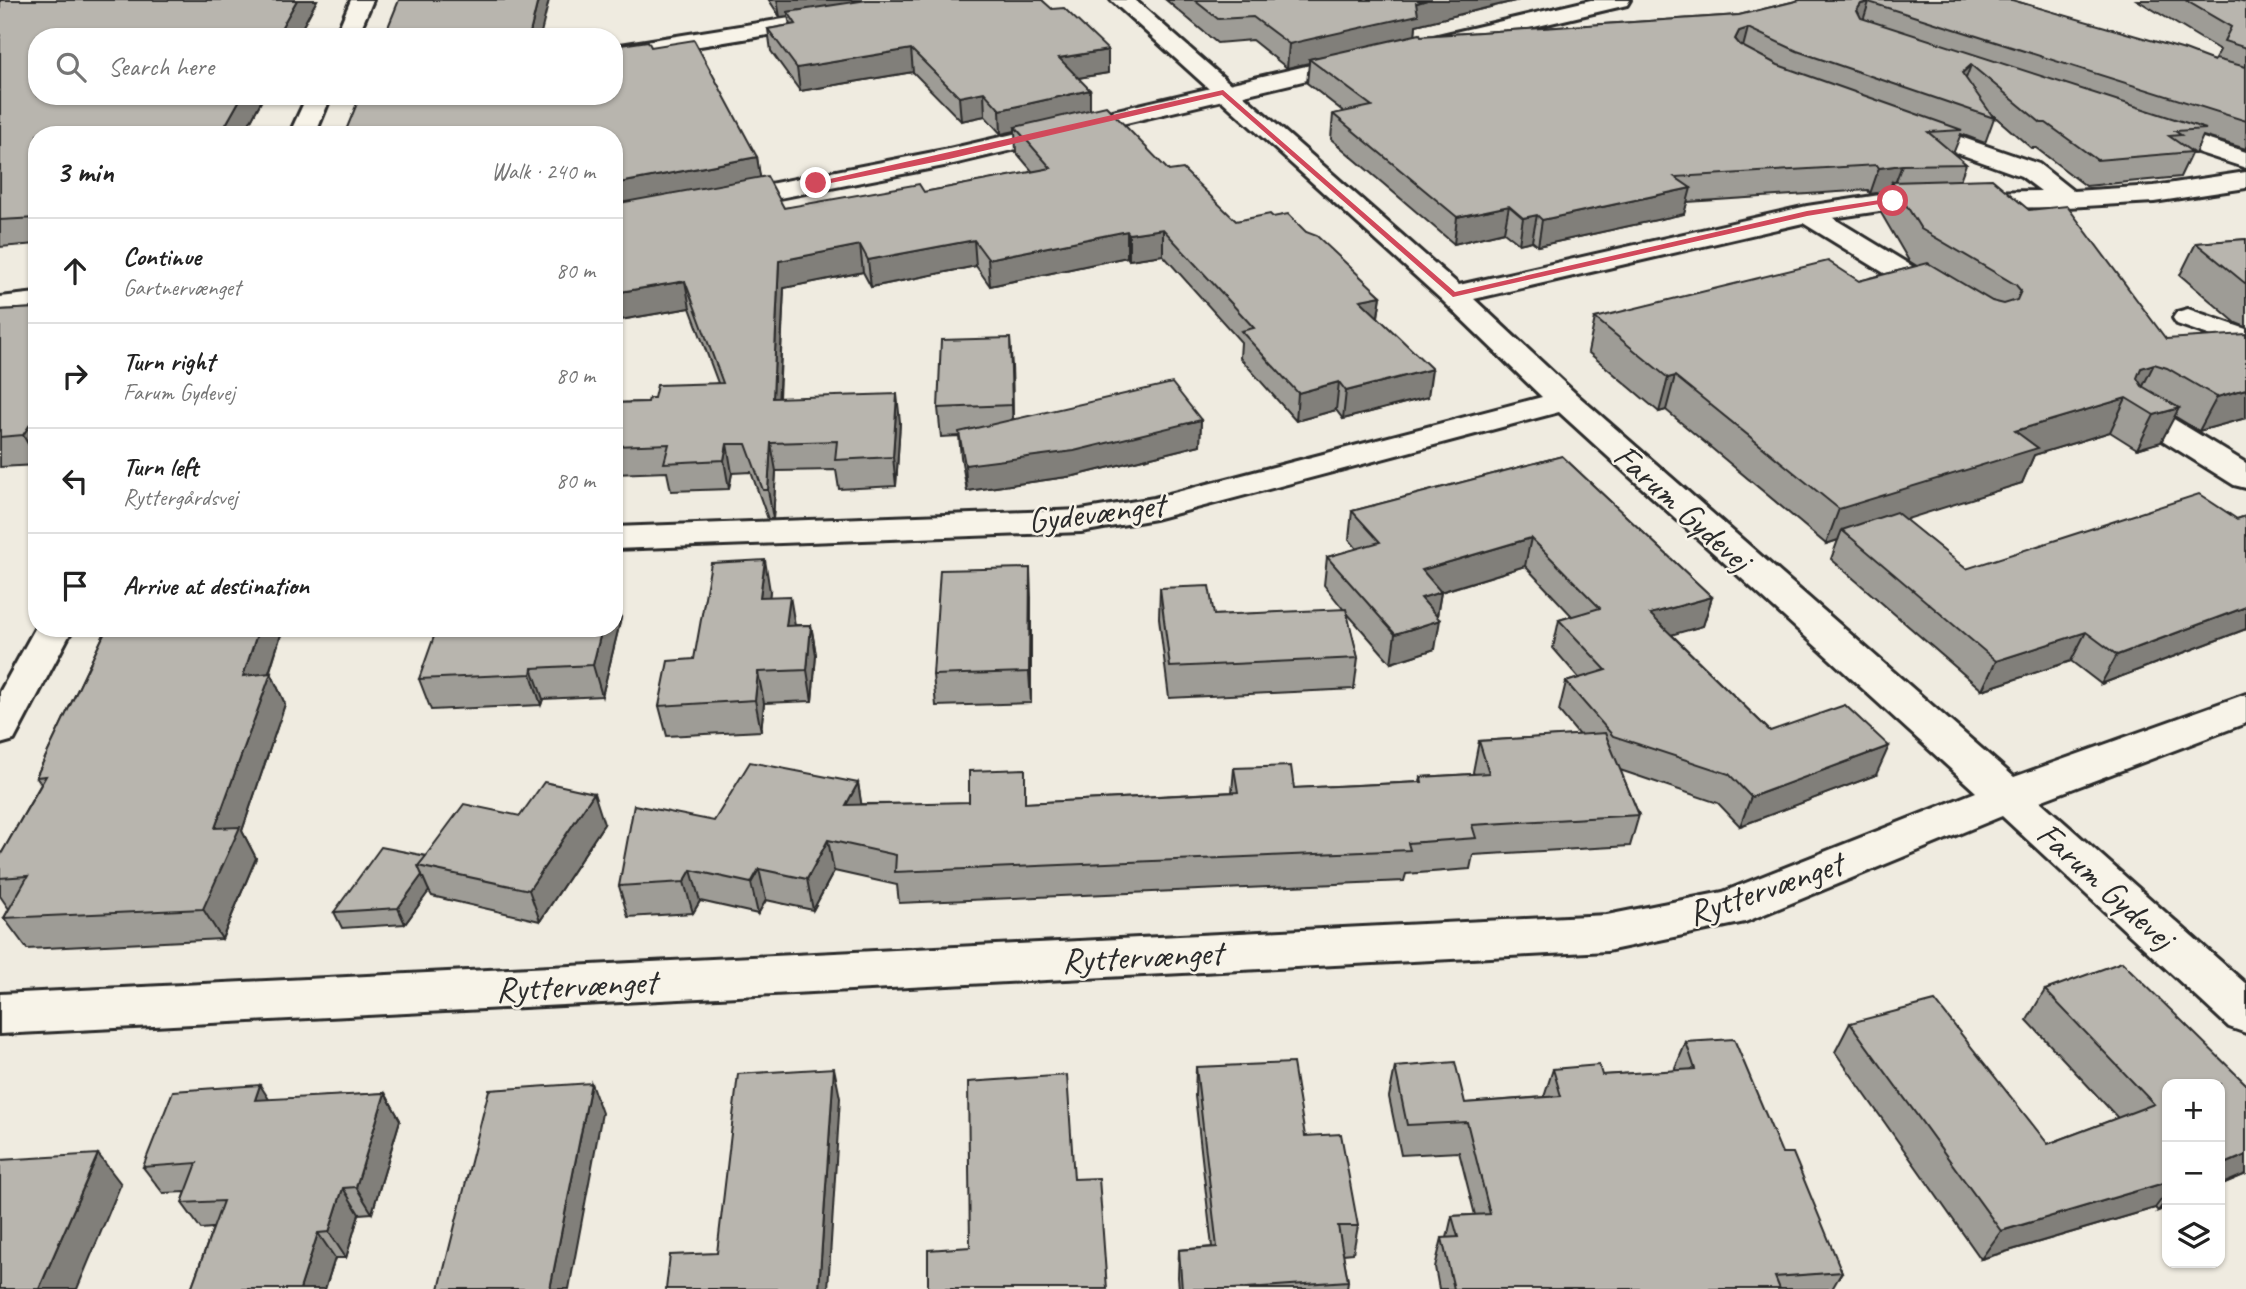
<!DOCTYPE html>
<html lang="en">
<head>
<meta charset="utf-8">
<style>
	body { margin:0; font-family:Caveat,sans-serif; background:#f2f2f2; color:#222 }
	.controls { position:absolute; right:21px; bottom:21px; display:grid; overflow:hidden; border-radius:14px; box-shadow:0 2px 5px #0004 }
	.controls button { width:63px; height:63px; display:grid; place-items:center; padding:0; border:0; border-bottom:2px solid #e0e0e0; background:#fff; color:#222; font:35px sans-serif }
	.stop { position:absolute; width:21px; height:21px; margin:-16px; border:5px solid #d1495b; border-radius:50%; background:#fff }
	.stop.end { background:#d1495b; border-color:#fff; box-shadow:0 2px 7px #0008 }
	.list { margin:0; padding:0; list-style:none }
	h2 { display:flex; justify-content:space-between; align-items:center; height:91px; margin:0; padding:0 28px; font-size:30px }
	h2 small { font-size:23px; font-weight:400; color:#767676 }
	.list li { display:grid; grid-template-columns:46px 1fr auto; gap:21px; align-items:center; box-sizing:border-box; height:105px; padding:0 28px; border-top:2px solid #e0e0e0 }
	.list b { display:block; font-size:26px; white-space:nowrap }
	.list p { margin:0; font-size:23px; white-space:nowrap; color:#767676 }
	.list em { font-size:23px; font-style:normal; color:#767676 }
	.icon { flex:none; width:38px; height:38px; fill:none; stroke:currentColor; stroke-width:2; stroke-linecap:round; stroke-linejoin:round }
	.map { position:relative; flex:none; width:2246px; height:1289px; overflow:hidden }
	.search { position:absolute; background:#fff; box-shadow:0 2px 5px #0004; left:28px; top:28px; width:595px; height:77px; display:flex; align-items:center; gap:18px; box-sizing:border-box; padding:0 24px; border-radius:28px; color:#767676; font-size:26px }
	.panel { position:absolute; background:#fff; box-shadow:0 2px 5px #0004; left:28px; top:126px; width:595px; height:511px; border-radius:28px }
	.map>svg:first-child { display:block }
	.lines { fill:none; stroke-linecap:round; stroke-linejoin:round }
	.street-casing { stroke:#2b2b2b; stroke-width:6 }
	.secondary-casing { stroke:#2b2b2b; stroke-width:6 }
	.street { fill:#f7f3e8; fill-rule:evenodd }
	.secondary { fill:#f7f3e8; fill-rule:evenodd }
	.wall { fill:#9e9c96; stroke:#2b2b2b; stroke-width:2 }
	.shaded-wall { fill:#817f7a; stroke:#2b2b2b; stroke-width:2 }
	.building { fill:#b8b5ae; stroke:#2b2b2b; stroke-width:2 }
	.route { fill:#d1495b }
	.labels { text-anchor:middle; stroke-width:5; stroke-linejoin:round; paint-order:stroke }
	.street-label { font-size:35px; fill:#2b2b2b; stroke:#f7f3e8 }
</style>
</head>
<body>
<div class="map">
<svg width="2246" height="1289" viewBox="0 0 2246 1289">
	<rect width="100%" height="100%" fill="#efebe0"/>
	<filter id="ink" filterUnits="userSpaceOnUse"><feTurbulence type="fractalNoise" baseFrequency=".0143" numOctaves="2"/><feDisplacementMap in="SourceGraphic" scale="14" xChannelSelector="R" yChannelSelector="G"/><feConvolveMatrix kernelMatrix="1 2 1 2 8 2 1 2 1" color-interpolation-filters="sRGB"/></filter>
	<g filter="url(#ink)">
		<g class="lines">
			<g class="street-casing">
				<g id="street">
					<polygon points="351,0 373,0 357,37 335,37"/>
					<polygon points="1111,0 1135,0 1459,285 1807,206 1893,193 2041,191 2021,176 1899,132 1895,127 1899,122 1908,119 2039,164 2073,191 2154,186 2246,172 2246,188 2154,202 2067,207 1893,209 1833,218 1953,291 1958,297 1953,303 1943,306 1933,303 1803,223 1474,299 1576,394 2014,777 2246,694 2246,723 2040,801 2246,984 2246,1033 2229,1027 2002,816 1745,922 1607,951 0,1034 0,994 1607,915 1723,892 1976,792 1559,412 1155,519 1081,532 614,549 614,527 1081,510 1154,498 1542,397 1443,301"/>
					<polygon points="840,10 848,12 851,17 848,22 614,60 614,46"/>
					<polygon points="307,96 331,96 315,135 289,135"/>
					<polygon points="2148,120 2246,152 2246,168 2139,133 2135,128 2139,123"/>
					<polygon points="2188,309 2246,329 2246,348 2177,324 2173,318 2177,312"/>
					<polygon points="2138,401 2149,404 2246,463 2246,488 2234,485 2127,418 2122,411 2127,404"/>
					<polygon points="37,625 37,628 73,628 14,740 0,744 0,692"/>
				</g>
			</g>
			<g class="secondary-casing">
				<g id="secondary">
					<polygon points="1591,0 1630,0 1627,5 1433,51 1425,49 1422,44 1425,39"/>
					<polygon points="1358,54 1366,56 1370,61 1366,66 949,165 723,209 713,207 710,201 713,195 723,193 949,149"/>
					<polygon points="37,293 37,311 0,315 0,297"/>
				</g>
			</g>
			<use href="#street" class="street"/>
			<use href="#secondary" class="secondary"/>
		</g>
		<g class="wall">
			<polygon points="0,0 317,0 297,37 37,37 264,96 243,135 37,135 37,244 0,247"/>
			<polygon points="769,0 1042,0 1108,73 1078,78 1090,110 1169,171 1236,221 1273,217 1306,232 1381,296 1378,317 1428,397 1343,419 1336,410 1296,421 1240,358 1241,342 1163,255 1129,260 1127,257 990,286 976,266 871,287 863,272 784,288 779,398 900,422 896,486 839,489 836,470 776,471 773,519 768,519 751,472 732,473 729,489 671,491 667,472 614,474 614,403 648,402 654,398 718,383 690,308 614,321 614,135 651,47 757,157 760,178 784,208 924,192 1033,172 1016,152 1015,131 1001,134 985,116 961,121 913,72 800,91 771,51 768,29 790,25 788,16 780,17"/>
			<polygon points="1166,0 1519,0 1416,25 1415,35 1421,36 1739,15 1800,0 2012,0 2214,61 2220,50 2137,0 2246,0 2246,149 2203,136 2195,154 2191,154 2180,177 2086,186 2036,148 2031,148 1993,115 1994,118 1985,143 1961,134 1953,154 1966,164 1960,180 2166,339 2246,418 2199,431 2174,416 2161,442 2137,449 2110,432 2034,455 2022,483 1904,519 1966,569 2237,519 2246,516 2246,629 2101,684 2071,661 1982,690 1831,559 1838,540 1826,544 1666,410 1659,412 1588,352 1595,318 1859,281 1917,266 1909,261 1881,213 1889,191 1870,194 1868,190 1687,202 1684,214 1538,246 1532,241 1519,244 1504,232 1454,244 1331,139 1333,114 1344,112 1307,83 1309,63 1287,68 1252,40 1217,43"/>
			<polygon points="2246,239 2246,327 2236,323 2180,275 2196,243"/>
			<polygon points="37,308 37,465 0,467 0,310"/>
			<polygon points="1012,366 1013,419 1201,420 1200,445 1074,476 967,491 961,457 959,436 941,437 938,408"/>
			<polygon points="1562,456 1712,597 1703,626 1671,634 1770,731 1876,775 1740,826 1718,803 1620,770 1639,815 1630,846 1473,855 1470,869 1406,874 1404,881 899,903 897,885 834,871 813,910 766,900 758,914 700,901 693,913 628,917 619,886 714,821 858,783 861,804 1026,803 1232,792 1234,768 1294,788 1420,782 1421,777 1474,774 1473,772 1479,741 1579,735 1559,711 1566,682 1579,678 1553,648 1559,620 1572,616 1525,566 1441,592 1437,616 1435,649 1391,663 1346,612 1358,658 1354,689 1169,698 1159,618 1160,588 1214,615 1344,610 1324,585 1327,557 1357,549 1349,539 1352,511"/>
			<polygon points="770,591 769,597 795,625 811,625 816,655 812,701 764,703 761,731 667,736 659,706 694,659"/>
			<polygon points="1031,598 1031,703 936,706 933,675"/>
			<polygon points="621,618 602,696 543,699 541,705 431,710 419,679"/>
			<polygon points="107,628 283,628 269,674 271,673 285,704 242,831 256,858 222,939 27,949 4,918 9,909 0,896 0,856 41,784 36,777"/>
			<polygon points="520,816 604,824 540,921 432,896 429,891 405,924 342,928 334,912 426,856"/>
			<polygon points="2045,990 2246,1084 2246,1174 2220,1185 2220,1084 2167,1084 2167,1207 2158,1211 2155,1208 1981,1259 1835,1052 1850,1023 2048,1144 2118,1118 2027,1020"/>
			<polygon points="1686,1042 1782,1153 1842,1272 1832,1289 1439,1289 1435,1267 1442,1238 1447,1238 1452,1216 1475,1215 1459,1152 1401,1155 1389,1097 1395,1067 1465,1103 1544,1097 1553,1069 1602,1075 1674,1071"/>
			<polygon points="1196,1067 1305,1136 1358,1226 1353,1253 1343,1254 1348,1281 1347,1289 1179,1289 1178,1277 1179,1250 1212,1247 1195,1096"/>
			<polygon points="385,1093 400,1120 372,1213 359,1214 346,1258 335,1258 325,1289 191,1289 213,1228 201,1229 182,1203 186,1192 163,1193 143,1167 269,1100"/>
		</g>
		<g class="shaded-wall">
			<polygon points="297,0 317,0 297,37 276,37"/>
			<polygon points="538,0 549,0 540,37 529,37"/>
			<polygon points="777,0 889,0 788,12 788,16 780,17"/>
			<polygon points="1427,0 1519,0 1416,25 1415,38 1309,59 1309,63 1287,68 1289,44"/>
			<polygon points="1869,2 1862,24 1857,10 1861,4"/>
			<polygon points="1748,28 1742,51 1735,39 1739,31"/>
			<polygon points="911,49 913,72 800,91 797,68"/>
			<polygon points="1108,50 1108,73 1060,81 1059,58"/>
			<polygon points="1971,65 1962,89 1962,73"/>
			<polygon points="1090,90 1090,114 1015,127 1015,131 1001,134 1000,110"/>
			<polygon points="984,92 985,116 961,121 959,97"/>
			<polygon points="242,96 264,96 243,135 220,135"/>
			<polygon points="757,157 761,182 614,210 614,184"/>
			<polygon points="1902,165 1894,186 1892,182 1889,191 1870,194 1879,168"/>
			<polygon points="1691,188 1684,214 1538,246 1542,220"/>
			<polygon points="1509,206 1504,232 1454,244 1457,217"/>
			<polygon points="1537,215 1532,241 1519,244 1523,218"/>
			<polygon points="1163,229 1163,255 1129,260 1129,234"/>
			<polygon points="1127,231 1127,257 990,286 988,259"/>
			<polygon points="974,240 976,266 871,287 868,260"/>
			<polygon points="860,245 863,272 784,288 777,426 773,398 779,261"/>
			<polygon points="685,281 690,308 614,321 614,293"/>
			<polygon points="1381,296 1377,322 1360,300"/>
			<polygon points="1010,338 1012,366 1013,434 1012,405"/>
			<polygon points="2154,364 2137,398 2127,398 2141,368"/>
			<polygon points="1432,369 1428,397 1343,419 1346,391"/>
			<polygon points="1675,376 1666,410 1659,412 1668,378"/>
			<polygon points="1339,382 1336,410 1296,421 1298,393"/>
			<polygon points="2246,389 2246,418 2199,431 2217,397"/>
			<polygon points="897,394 900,422 896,486 893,457"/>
			<polygon points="2126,398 2110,432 2034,455 2022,483 1850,537 1842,530 1838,540 1826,544 1839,509 2015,431"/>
			<polygon points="2179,408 2161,442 2137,449 2154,415"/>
			<polygon points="37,414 37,460 23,435"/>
			<polygon points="1201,420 1200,445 1074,476 967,491 965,465"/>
			<polygon points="771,443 776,471 773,519 768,490"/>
			<polygon points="727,444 732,473 729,489 724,460"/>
			<polygon points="1531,538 1525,566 1417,599 1422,570"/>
			<polygon points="765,560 770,591 766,628 760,597"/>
			<polygon points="1030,568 1031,598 1031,703 1029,672"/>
			<polygon points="1441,592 1436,621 1421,598"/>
			<polygon points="614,594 621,618 602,696 593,665 602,628 614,628"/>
			<polygon points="790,596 795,626 786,626"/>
			<polygon points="1712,597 1703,626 1642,643 1650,614"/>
			<polygon points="2246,607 2246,629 2101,684 2117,655"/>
			<polygon points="1440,620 1435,649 1391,663 1395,634"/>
			<polygon points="811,625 816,655 812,701 807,670"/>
			<polygon points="259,628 283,628 258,707 243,676"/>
			<polygon points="2086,632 2071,661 1982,690 1996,661"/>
			<polygon points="532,668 543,699 541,705 531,674"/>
			<polygon points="758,672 764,703 761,731 755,700"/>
			<polygon points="271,673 285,704 242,831 256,858 222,939 203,909 215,828"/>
			<polygon points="1889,746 1876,775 1740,826 1751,797"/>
			<polygon points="858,783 863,814 846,805"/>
			<polygon points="594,793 604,824 540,921 529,890"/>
			<polygon points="828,840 834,871 813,910 807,879"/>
			<polygon points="759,869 766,900 758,914 751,883"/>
			<polygon points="691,870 700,901 693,913 684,882"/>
			<polygon points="422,875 429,891 405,924 398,908"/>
			<polygon points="834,1068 840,1098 828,1289 819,1289"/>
			<polygon points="591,1083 602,1113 569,1289 550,1289"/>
			<polygon points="260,1085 277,1112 255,1100"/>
			<polygon points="385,1093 400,1120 372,1213 356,1187"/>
			<polygon points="98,1154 121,1184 77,1289 39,1289"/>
			<polygon points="2246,1155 2246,1174 2220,1185 2220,1166"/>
			<polygon points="2167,1182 2167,1192 2155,1208 1981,1259 2001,1231"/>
			<polygon points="343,1188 359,1214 346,1258 329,1232"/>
			<polygon points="2167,1199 2167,1207 2158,1211"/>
			<polygon points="318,1233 335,1258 325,1289 300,1289"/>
		</g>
		<g class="building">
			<polygon points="0,0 297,0 276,37 37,37 37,96 242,96 220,135 37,135 37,218 0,220"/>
			<polygon points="399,0 538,0 529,37 384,37"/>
			<polygon points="867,0 1042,0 1052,9 1064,8 1108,50 1059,58 1090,90 1000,110 984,92 959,97 911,49 797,68 768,29 796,24 788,12"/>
			<polygon points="1194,0 1427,0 1416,3 1418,15 1289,44 1253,17 1218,19"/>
			<polygon points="1800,0 2012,0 2185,50 2214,61 2216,59 2246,67 2246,121 1869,2 1861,4 1857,10 1861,18 2206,129 2175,131 2181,135 2169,136 2192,152 2097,160 2046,123 2041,123 1971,65 1962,73 1994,118 1797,51 1748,28 1739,31 1735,39 1740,45 1778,65 1962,130 1928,132 1966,164 1902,165 1879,168 1877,165 1675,177 1691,188 1542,220 1537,215 1523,218 1509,206 1457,217 1333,114 1372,106 1309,59 1420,34 1421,36 1739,15"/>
			<polygon points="2185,0 2238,0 2246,2 2246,48 2224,41 2231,27"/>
			<polygon points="694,40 757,157 614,184 614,135 344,135 360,96 614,96 614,46 648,41 651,47"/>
			<polygon points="1106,106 1169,171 1183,169 1236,221 1270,214 1273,217 1288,214 1306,232 1317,236 1381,296 1360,300 1432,369 1346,391 1339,382 1298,393 1241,331 1254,328 1163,229 1129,234 1127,231 988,259 974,240 868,260 860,245 779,261 773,398 897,394 893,457 835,460 837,441 771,443 768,490 763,490 746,444 727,444 724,460 664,463 669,444 614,446 614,403 648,402 649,398 654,398 657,385 723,383 685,281 614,293 614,204 767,176 784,208 919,184 924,192 1051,168 1015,127"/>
			<polygon points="1992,179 2029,210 2067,206 2166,339 2246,334 2246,389 2217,397 2167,368 2154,364 2141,368 2137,378 2142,386 2179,408 2154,415 2126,398 2015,431 2038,448 1839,509 1675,376 1668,378 1595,318 1828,261 1859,281 1928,263 1992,301 2004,304 2017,300 2021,291 2016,285 1921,229 1892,182"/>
			<polygon points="2246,239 2246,284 2196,243"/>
			<polygon points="37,308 37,414 23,435 0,437 0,310"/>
			<polygon points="1010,338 1012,405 938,408 941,340"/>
			<polygon points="1172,383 1201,420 1074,451 965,465 959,432"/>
			<polygon points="1562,456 1712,597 1650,614 1770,731 1845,705 1889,746 1751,797 1729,774 1613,736 1566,682 1606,670 1559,620 1600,608 1531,538 1422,570 1441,592 1421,598 1440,620 1395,634 1327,557 1380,542 1352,511"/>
			<polygon points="2199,494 2237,519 2246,516 2246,607 2117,655 2086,632 1996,661 1842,530 1896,512 1966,569"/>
			<polygon points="765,560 760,597 790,596 786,626 811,625 807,670 758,672 755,700 659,706 668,661 694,659 711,563"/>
			<polygon points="1030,568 1029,672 933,675 940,570"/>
			<polygon points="1209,586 1214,615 1346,609 1358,658 1170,667 1160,588"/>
			<polygon points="107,628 259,628 243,676 271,673 215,828 240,827 203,909 4,918 28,876 0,878 0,856 46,776 36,777"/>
			<polygon points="437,628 602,628 593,665 532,668 531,674 419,679"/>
			<polygon points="1605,733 1639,815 1472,825 1476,838 1408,843 1410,850 895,872 896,855 828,840 807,879 759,869 751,883 691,870 684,882 619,886 634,805 714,821 750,762 858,783 846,805 969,802 969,771 1025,769 1025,803 1238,792 1234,768 1291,766 1294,788 1422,782 1421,777 1489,773 1479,741"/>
			<polygon points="544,782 594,793 529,890 418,866 464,804 520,816"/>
			<polygon points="381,847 426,856 418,866 422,875 398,908 334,912"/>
			<polygon points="2122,962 2246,1084 2246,1155 2220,1166 2220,1084 2167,1084 2167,1182 2001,1231 1850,1023 1935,1001 2048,1144 2154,1104 2045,990"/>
			<polygon points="1734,1039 1782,1153 1793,1153 1842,1272 1775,1277 1780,1289 1454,1289 1442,1238 1458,1237 1452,1216 1490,1214 1467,1122 1407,1125 1395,1067 1455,1062 1465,1103 1561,1096 1553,1069 1599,1065 1602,1075 1695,1069 1686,1042"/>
			<polygon points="1293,1063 1305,1136 1341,1134 1358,1226 1338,1226 1348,1281 1232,1289 1182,1289 1179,1250 1217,1247 1196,1067"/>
			<polygon points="834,1068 819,1289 666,1289 670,1255 717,1253 738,1074"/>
			<polygon points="1067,1075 1074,1179 1099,1178 1107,1289 928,1289 928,1250 970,1247 968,1082"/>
			<polygon points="591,1083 550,1289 439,1289 489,1090"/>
			<polygon points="260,1085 255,1100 385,1093 356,1187 343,1188 329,1232 318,1233 300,1289 191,1289 223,1201 182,1203 197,1163 143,1167 173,1091"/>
			<polygon points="98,1154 39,1289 0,1289 0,1160"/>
		</g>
	</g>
	<polygon class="route" points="1223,90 1455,292 1807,211 1893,198 1897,201 1807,216 1453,297 1222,95 949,159 816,186 812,183"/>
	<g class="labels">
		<g class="street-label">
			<text transform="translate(1683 507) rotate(42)" y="12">Farum Gydevej</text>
			<text transform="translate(1096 512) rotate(-7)" y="12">Gydevænget</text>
			<text transform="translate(2106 885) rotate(42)" y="12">Farum Gydevej</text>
			<text transform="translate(1765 888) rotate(-19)" y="12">Ryttervænget</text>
			<text transform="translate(1142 956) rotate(-3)" y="12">Ryttervænget</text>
			<text transform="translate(576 985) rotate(-3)" y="12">Ryttervænget</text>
		</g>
	</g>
</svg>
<div class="controls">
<button>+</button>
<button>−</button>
<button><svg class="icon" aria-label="layers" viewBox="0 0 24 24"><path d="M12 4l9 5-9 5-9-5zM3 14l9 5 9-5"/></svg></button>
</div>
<div class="stop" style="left:1893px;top:201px"></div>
<div class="stop end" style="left:816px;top:183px"></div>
<div class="search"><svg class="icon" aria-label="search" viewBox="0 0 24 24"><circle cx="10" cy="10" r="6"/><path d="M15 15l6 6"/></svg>Search here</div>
<section class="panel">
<h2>3 min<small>Walk · 240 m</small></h2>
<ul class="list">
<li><svg class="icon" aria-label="ahead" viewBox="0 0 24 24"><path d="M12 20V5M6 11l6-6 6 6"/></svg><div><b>Continue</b><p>Gartnervænget</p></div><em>80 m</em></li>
<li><svg class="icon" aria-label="right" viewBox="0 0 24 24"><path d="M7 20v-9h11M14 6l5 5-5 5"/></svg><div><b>Turn right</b><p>Farum Gydevej</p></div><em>80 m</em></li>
<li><svg class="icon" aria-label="left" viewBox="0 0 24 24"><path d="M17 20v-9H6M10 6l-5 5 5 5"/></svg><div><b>Turn left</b><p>Ryttergårdsvej</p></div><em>80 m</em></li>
<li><svg class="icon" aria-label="arrive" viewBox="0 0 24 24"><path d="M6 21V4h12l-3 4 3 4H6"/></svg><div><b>Arrive at destination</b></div></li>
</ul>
</section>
</div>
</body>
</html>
